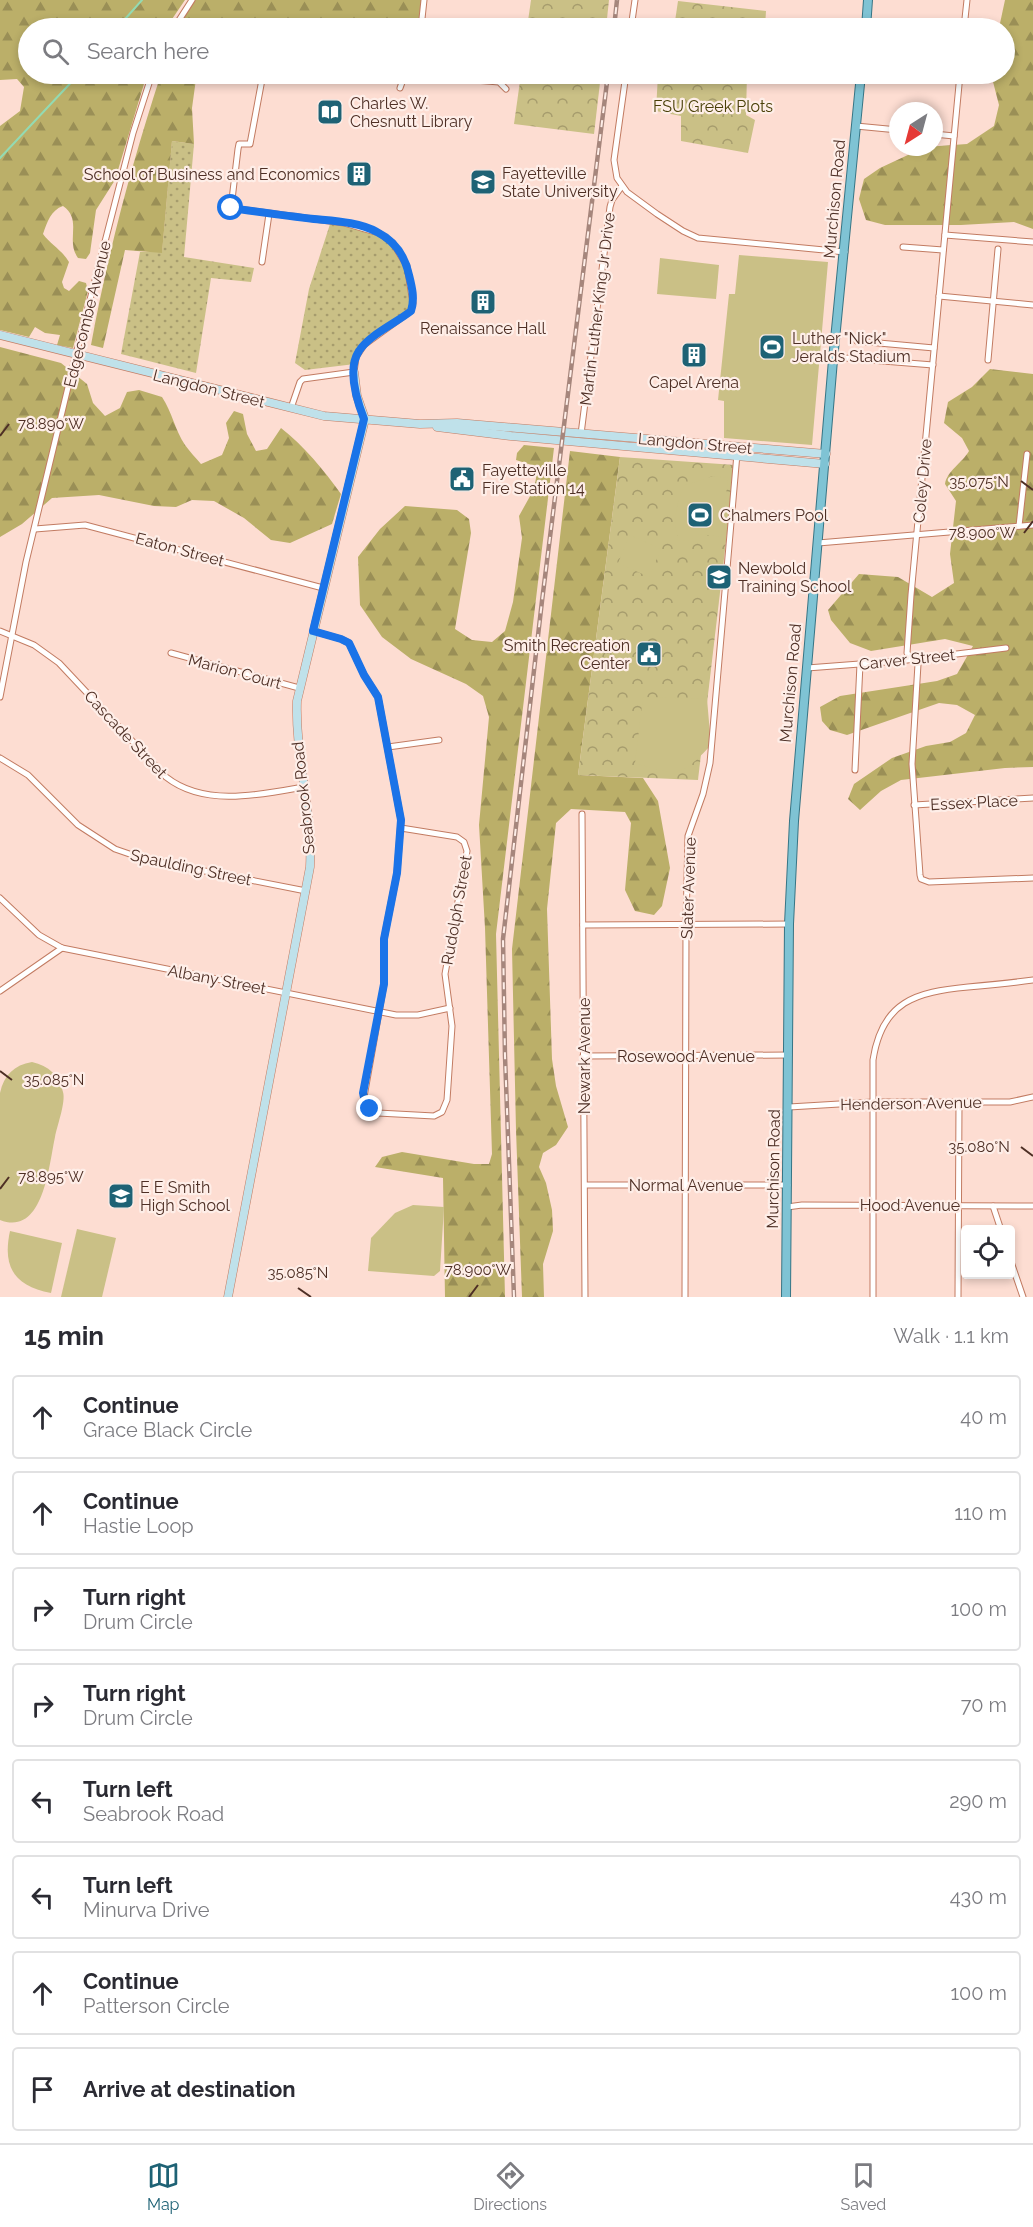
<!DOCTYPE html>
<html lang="en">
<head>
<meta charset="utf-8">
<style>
	body { margin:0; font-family:Raleway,sans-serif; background:#f2f2f3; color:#2b2b33 }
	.controls { position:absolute; right:18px; bottom:18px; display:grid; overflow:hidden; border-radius:6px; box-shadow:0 3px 9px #0003 }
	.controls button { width:54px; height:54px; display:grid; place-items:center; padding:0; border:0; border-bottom:2px solid #e1e1e2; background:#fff; color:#2b2b33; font:30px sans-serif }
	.compass { position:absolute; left:889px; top:102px; width:54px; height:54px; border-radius:50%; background:#fff; box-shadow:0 3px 9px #0003; rotate:216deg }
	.stop { position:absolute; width:18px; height:18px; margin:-14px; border:4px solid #1a73e8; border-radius:50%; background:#fff }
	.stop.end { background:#1a73e8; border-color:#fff; box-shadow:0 2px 6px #0008 }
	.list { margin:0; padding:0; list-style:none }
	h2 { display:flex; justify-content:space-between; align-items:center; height:78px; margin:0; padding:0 24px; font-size:26px }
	h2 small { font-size:20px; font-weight:400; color:#7c7c81 }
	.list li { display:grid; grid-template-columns:39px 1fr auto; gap:18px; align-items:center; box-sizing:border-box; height:84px; margin:0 12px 12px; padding:0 12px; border:2px solid #e1e1e2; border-radius:6px }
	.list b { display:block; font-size:22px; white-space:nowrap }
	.list p { margin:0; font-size:20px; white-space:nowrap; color:#7c7c81 }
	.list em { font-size:20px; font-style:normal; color:#7c7c81 }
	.icon { flex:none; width:33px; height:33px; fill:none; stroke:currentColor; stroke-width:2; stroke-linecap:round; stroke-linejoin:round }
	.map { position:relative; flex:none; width:1033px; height:1297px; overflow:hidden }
	.search { position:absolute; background:#fff; box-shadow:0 3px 9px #0003; left:18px; right:18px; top:18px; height:66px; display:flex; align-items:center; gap:15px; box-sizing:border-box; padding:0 21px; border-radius:33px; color:#7c7c81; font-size:22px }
	.sheet { height:846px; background:#fff }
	nav { display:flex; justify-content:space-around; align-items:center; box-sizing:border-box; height:84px; border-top:2px solid #e1e1e2; background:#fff; font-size:16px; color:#7c7c81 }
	nav a { display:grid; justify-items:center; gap:3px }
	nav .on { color:#1e6275 }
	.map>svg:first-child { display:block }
	.grass { fill:url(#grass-dots) }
	.forest { fill:url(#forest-firs) }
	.park { fill:url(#park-crowns) }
	.pitch { fill:#cac086 }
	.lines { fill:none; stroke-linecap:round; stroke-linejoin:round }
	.stream { stroke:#93dbb3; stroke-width:2 }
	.street-casing { stroke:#c27b62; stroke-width:7 }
	.secondary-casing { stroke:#c27b62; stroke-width:9 }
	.primary-casing { stroke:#377585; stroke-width:10 }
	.street { stroke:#fff; stroke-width:5 }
	.secondary { stroke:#bfe1ea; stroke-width:8 }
	.primary { stroke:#7fc3d4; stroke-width:8 }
	.rail-casing { stroke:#a6867c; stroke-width:4.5 }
	.rail { stroke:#feeee8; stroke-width:2; stroke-dasharray:7; stroke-linecap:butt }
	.route { stroke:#1a73e8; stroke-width:8 }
	.ticks { fill:none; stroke:#4e2f25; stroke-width:2 }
	.labels { text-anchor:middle; stroke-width:4.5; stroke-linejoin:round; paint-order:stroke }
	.poi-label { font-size:16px; fill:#4e2f25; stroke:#feeee8; text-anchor:start }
	.park-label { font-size:16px; fill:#494007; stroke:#feeee8 }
	.street-label { font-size:16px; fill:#4e2f25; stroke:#feeee8 }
	.ticks-label { font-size:15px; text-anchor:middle; fill:#4e2f25; stroke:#feeee8; stroke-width:4.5; stroke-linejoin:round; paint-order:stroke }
</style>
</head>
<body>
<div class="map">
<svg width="1033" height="1297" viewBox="0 0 1033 1297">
	<defs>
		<pattern id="grass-dots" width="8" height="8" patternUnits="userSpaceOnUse" patternTransform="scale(1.5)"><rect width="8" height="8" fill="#cac086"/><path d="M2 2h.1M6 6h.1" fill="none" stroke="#a69c6d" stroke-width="1.8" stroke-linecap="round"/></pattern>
		<pattern id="forest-firs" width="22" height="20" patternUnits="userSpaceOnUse" patternTransform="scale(1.5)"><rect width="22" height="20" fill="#bbaf69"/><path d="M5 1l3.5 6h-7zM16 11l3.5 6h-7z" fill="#9a8f56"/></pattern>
		<pattern id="park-crowns" width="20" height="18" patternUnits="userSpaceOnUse" patternTransform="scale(1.5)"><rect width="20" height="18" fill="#cac086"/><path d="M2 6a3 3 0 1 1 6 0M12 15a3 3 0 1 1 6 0" fill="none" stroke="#a69c6d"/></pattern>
	</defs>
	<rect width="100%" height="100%" fill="#fdddd2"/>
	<g class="grass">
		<polygon points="172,141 194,144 184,257 254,268 251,282 211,278 196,373 121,354 140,252 162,252"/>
		<polygon points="331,221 371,229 399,250 411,283 411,311 364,345 355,364 305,370 295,363 309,289"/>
	</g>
	<g class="forest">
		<path d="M0,0H185L166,28H28V74H147L115,180L96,210L90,253L86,259L78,258C65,240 83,220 63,206C51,210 47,222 43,234C51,245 62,250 69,262L62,282L64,288L69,291L79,281L86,283L88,291L73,348L57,345L60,335L45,333L35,327L29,337L0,330V126L20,111L24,87L17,79L0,80Z"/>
		<polygon points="192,0 424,0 420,28 175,28"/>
		<polygon points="1005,0 1033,0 1033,229 1014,222 961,225 885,225 866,220 859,199 864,179 880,168 925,147 967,144 994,126 999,105 991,74 1004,74 1004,28 999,28"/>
		<path d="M161,74H192L196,79L192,108L194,144L172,141L162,253L125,250L103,348L91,345C108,252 132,163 161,74Z"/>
		<path d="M0,347L61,363L87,384L93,403L105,416L120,408L127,392L139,390L162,397C172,412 175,430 185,445C190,452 196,458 201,464L222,455L229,438L226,423L234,411L243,414L247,434L256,451L267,449L281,428C305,447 323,469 341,494L332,524L290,543L271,540L244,518L214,501L192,500L176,507L154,506L99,495L52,498L22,524L0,537Z"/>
		<path d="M990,369L1033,374V767L1005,768L901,780L881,791L860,810L848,799L854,784L892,758L926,746L950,742L966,733L975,715L957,705L939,703L847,735L830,730L822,721L820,707L840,696L937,681L957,674L973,646L945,639L871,651L850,643L831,620L828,610L859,574L898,577L932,597L954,583L950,554L956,501L945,484C947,471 962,463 969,451L962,438L944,423L948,402L972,387Z"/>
		<polygon points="524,445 554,448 496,934 505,1297 445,1297 443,1178 375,1167 382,1157 402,1152 474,1164 489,1164 492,1154 485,928 479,825 489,717 483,696 466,684 411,659 382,637 360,605 358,557 380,529 405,506 457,510 469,519 471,533 455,629 472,640 492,642 505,631 513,602 522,538 519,516 534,489 538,467 516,460 517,453"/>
		<polygon points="570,451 620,457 578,775 643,778 658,801 670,868 662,906 654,915 635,911 625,890 631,823 625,812 571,809 556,823 547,909 552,1059 556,1086 568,1127 556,1145 543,1153 539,1167 546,1183 552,1210 553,1231 543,1264 544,1297 522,1297 516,1130 512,949"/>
	</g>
	<g class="park">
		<polygon points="531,0 609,0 606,28 527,28"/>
		<polygon points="678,1 766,11 765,28 674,28"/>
		<polygon points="521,74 601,74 594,134 514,124"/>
		<polygon points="658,74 747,74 746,115 755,120 748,153 681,141 681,116 656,111"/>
		<polygon points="620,457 735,465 698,780 578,775"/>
	</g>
	<g class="pitch">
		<polygon points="739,255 828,262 812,445 724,438 724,401 718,400 729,294 735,294"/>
		<polygon points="660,258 719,265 716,299 657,294"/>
		<path d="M713,476L728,478L721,537L700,534L689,540L679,541C672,523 676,501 685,485Z"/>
		<polygon points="630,535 661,549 649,577 618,563"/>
		<path d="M643,697L707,699L711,745C680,778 678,776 635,763Z"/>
		<path d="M32,1062C49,1066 59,1075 63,1092C66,1102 57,1126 55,1137C49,1164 44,1237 0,1220V1093C4,1075 14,1065 32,1062Z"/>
		<polygon points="413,1205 444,1207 440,1271 434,1276 368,1271 371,1238 395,1213"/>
		<polygon points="77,1229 116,1238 102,1297 61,1297"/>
		<path d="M10,1231L62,1243L51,1293C15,1286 2,1268 10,1231Z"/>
	</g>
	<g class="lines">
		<g class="stream">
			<polyline points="117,28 142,0"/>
			<polyline points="0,158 79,74"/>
		</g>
		<g class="street-casing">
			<g id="street">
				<polyline points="174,28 192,0"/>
				<polyline points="421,28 424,0"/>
				<polyline points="631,28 635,0"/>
				<polyline points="964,28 967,0"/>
				<polyline points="263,74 250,144 239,144 238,149 231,208 344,223 379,233 393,243 407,266 413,303 411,311 364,345 356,357 354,372 303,379 300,382 291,408"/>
				<polyline points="464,74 475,80 499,82 506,89"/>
				<polyline points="626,74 614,160 617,178 627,192 657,214 683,231 698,238 845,252"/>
				<polyline points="960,74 911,595 907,653 918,664 912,764 920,875 921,879 929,882 1033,878"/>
				<polyline points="400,88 405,74"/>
				<polyline points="856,126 898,130"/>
				<polyline points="934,134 954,136"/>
				<polyline points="945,235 1033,242"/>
				<polyline points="903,247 943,250"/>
				<polyline points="262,262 269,214"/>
				<polyline points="939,296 1033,305"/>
				<polyline points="857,341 934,348"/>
				<polyline points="833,357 933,365"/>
				<polyline points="988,360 998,249"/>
				<polyline points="581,434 610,207 612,200 622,186"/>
				<polyline points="1019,526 1027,454"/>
				<polyline points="35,529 85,525 323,588"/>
				<polyline points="818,543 1033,525"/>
				<path d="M0,631L34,645L59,663L166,777C204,807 259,795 303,787"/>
				<polyline points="313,631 341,639 349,643 364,675 378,697 401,820 397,873 384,939 384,984 364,1097 367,1105 378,1113 434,1116 442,1112 447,1100 452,1026 445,974 467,851 464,842 457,837 401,828"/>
				<polyline points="171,653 299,688"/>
				<polyline points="807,668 899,661 1006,648"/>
				<polyline points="0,697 26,562 76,354 133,133 152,74"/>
				<polyline points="388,747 439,740"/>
				<polyline points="0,758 28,775 78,825 115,849 144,859 306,891"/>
				<polyline points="855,770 860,664"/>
				<polyline points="914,805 1033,798"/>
				<polyline points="582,814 585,1297"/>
				<polyline points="0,898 39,935 62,948 396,1015 418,1015 450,1008"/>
				<polyline points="583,925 789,924"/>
				<polyline points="0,991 62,948"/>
				<polyline points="583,1056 789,1055"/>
				<polyline points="789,1107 873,1102 1010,1102 1033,1097"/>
				<polyline points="585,1185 788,1185"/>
				<polyline points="993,1206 1001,1230"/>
				<polyline points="787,1207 802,1205 1033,1206"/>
				<polyline points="1010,1259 1023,1297"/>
				<polyline points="685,1297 686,924 688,836 703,794 710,763 737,454"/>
				<path d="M873,1297V1060C882,1001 916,992 968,987C990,985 1011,983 1033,980"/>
				<polyline points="958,1297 959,1102"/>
			</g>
		</g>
		<g class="secondary-casing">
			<g id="secondary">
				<polyline points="0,335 324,416 420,424 457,423 826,454"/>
				<polyline points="437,427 511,436 825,464"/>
				<path d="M228,1297L310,867C313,811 295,757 297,701L365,419L357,396L354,372"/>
			</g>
		</g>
		<g class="primary-casing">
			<g id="primary">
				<polyline points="866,28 868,0"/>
				<polyline points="786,1297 789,924 794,821 833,360 861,74"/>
			</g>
		</g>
		<use href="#street" class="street"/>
		<use href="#secondary" class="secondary"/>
		<use href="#primary" class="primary"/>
		<g class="rail-casing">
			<g id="rail">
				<polyline points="614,28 617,0"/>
				<polyline points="514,1297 505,1056 503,939 542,601 608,74"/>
			</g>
		</g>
		<use href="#rail" class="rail"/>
	</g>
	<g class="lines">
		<path class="route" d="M231,208C259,212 286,216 314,219C334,221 359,222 377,232C395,241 405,256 409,275C412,287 415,299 411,311C396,323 369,335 359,351C347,369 357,401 364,419L313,631L341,639L349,643L364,675L378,697L401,820L397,873L384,939V984L363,1093L365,1102L370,1109"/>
	</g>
	<path class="ticks" d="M0,436L9,424M1021,481L1033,490M1024,533L1033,521M0,1071L12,1080M1021,1147L1033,1156M0,1189L9,1177M298,1288L311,1297M469,1297L478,1285"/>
	<defs>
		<g id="library-square" transform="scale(1.35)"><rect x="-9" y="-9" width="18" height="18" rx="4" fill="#1e6275" stroke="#feeee8"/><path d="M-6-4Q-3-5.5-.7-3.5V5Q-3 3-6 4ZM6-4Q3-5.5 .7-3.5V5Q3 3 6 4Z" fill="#fff"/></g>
		<g id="building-square" transform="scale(1.35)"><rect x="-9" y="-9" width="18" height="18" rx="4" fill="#1e6275" stroke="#feeee8"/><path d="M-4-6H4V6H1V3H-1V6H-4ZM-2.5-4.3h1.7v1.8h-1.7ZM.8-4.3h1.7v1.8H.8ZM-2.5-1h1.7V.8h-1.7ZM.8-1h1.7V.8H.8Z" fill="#fff"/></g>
		<g id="university-square" transform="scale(1.35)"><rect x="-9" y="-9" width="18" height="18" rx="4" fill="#1e6275" stroke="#feeee8"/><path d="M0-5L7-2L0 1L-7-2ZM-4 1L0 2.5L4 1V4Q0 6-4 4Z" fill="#fff"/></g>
		<g id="stadium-square" transform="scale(1.35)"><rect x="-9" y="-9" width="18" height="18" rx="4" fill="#1e6275" stroke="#feeee8"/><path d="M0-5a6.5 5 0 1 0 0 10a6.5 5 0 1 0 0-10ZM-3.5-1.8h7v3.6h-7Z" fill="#fff"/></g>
		<g id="civic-square" transform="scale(1.35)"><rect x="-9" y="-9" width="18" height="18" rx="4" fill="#1e6275" stroke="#feeee8"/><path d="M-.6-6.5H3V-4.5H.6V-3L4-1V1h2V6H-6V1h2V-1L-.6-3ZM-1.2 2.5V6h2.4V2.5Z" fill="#fff"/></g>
		<g id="school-square" transform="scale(1.35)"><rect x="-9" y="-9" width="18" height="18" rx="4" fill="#1e6275" stroke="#feeee8"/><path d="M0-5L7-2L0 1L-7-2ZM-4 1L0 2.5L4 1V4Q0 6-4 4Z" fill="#fff"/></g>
	</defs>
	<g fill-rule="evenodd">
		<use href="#library-square" x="330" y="112"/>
		<use href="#building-square" x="359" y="174"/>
		<use href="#university-square" x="483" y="182"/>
		<use href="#building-square" x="483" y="302"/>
		<use href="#stadium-square" x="772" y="347"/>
		<use href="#building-square" x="694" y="355"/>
		<use href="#civic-square" x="462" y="479"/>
		<use href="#stadium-square" x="700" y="515"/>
		<use href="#school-square" x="719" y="577"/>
		<use href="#civic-square" x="649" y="654"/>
		<use href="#school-square" x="121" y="1196"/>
	</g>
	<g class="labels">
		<g class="poi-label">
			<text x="350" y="109">Charles W.<tspan x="350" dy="18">Chesnutt Library</tspan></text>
			<text x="502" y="179">Fayetteville<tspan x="502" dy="18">State University</tspan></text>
			<text x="340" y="180" text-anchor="end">School of Business and Economics</text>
			<text x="483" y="334" text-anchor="middle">Renaissance Hall</text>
			<text x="792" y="344">Luther "Nick"<tspan x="792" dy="18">Jeralds Stadium</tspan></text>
			<text x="694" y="388" text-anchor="middle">Capel Arena</text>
			<text x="482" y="476">Fayetteville<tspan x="482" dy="18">Fire Station 14</tspan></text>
			<text x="720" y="521">Chalmers Pool</text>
			<text x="738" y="574">Newbold<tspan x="738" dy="18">Training School</tspan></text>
			<text x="630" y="651" text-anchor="end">Smith Recreation<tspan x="630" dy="18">Center</tspan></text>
			<text x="140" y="1193">E E Smith<tspan x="140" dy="18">High School</tspan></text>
		</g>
		<g class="park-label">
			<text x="713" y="112">FSU Greek Plots</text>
		</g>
		<g class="street-label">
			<text transform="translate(834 199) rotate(-85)" y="6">Murchison Road</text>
			<text transform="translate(597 309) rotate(-83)" y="6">Martin Luther King Jr Drive</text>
			<text transform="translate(87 314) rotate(-76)" y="6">Edgecombe Avenue</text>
			<text transform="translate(209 388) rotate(14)" y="6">Langdon Street</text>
			<text transform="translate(695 443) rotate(5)" y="6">Langdon Street</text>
			<text transform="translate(922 481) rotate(-85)" y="6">Coley Drive</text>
			<text transform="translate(180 549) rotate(15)" y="6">Eaton Street</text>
			<text transform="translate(907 659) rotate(-6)" y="6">Carver Street</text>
			<text transform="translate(235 671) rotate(15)" y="6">Marion Court</text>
			<text transform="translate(790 683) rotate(-85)" y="6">Murchison Road</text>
			<text transform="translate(126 734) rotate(47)" y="6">Cascade Street</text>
			<text transform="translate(303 798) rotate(-96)" y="6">Seabrook Road</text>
			<text transform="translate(974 802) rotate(-3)" y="6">Essex Place</text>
			<text transform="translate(191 867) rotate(12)" y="6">Spaulding Street</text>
			<text transform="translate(688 888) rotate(-88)" y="6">Slater Avenue</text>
			<text transform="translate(456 910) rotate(-80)" y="6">Rudolph Street</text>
			<text transform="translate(217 979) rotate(11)" y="6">Albany Street</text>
			<text transform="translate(584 1056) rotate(-90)" y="6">Newark Avenue</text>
			<text x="686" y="1062">Rosewood Avenue</text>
			<text transform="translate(911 1103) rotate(-1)" y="6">Henderson Avenue</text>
			<text transform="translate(773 1169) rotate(-89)" y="6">Murchison Road</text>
			<text x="686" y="1191">Normal Avenue</text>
			<text x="910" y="1211">Hood Avenue</text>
		</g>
	</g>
	<g class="ticks-label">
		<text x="51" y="429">78.890°W</text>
		<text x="979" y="487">35.075°N</text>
		<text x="982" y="538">78.900°W</text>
		<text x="54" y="1085">35.085°N</text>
		<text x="979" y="1152">35.080°N</text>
		<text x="51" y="1182">78.895°W</text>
		<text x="478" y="1275">78.900°W</text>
		<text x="298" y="1278">35.085°N</text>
	</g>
</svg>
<div class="controls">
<button><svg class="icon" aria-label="locate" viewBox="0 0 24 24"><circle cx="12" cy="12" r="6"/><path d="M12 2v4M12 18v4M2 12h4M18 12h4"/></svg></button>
</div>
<svg class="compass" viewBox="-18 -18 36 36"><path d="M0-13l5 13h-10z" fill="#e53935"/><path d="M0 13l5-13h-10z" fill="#7c7c81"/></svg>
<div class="stop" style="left:231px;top:208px"></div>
<div class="stop end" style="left:370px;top:1109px"></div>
<div class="search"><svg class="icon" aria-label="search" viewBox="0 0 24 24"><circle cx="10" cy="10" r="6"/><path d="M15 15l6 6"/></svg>Search here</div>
</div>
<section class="sheet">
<h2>15 min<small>Walk · 1.1 km</small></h2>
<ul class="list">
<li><svg class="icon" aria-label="ahead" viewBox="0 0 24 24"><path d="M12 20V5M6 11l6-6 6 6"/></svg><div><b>Continue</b><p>Grace Black Circle</p></div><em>40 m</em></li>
<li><svg class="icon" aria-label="ahead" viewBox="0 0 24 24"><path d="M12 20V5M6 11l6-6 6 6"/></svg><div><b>Continue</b><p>Hastie Loop</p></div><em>110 m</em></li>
<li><svg class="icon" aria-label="right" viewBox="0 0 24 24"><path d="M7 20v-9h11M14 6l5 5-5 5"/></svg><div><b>Turn right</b><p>Drum Circle</p></div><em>100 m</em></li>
<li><svg class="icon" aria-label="right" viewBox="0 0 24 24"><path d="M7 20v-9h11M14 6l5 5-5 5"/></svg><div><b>Turn right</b><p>Drum Circle</p></div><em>70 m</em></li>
<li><svg class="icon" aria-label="left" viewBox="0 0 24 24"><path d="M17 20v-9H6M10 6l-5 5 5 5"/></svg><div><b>Turn left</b><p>Seabrook Road</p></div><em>290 m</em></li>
<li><svg class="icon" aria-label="left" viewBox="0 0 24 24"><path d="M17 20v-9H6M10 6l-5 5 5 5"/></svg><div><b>Turn left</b><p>Minurva Drive</p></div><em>430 m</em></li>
<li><svg class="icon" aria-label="ahead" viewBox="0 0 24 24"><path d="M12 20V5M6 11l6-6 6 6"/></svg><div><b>Continue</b><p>Patterson Circle</p></div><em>100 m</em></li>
<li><svg class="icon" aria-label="arrive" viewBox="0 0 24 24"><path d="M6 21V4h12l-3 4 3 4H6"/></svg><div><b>Arrive at destination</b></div></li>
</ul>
</section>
<nav>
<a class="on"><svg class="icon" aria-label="map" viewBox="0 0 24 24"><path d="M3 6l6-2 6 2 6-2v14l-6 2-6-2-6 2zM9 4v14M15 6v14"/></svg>Map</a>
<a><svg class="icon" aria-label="directions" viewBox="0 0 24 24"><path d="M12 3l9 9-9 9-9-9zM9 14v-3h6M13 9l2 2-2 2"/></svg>Directions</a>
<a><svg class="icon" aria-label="saved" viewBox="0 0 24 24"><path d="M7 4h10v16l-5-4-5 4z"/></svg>Saved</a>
</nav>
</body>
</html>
